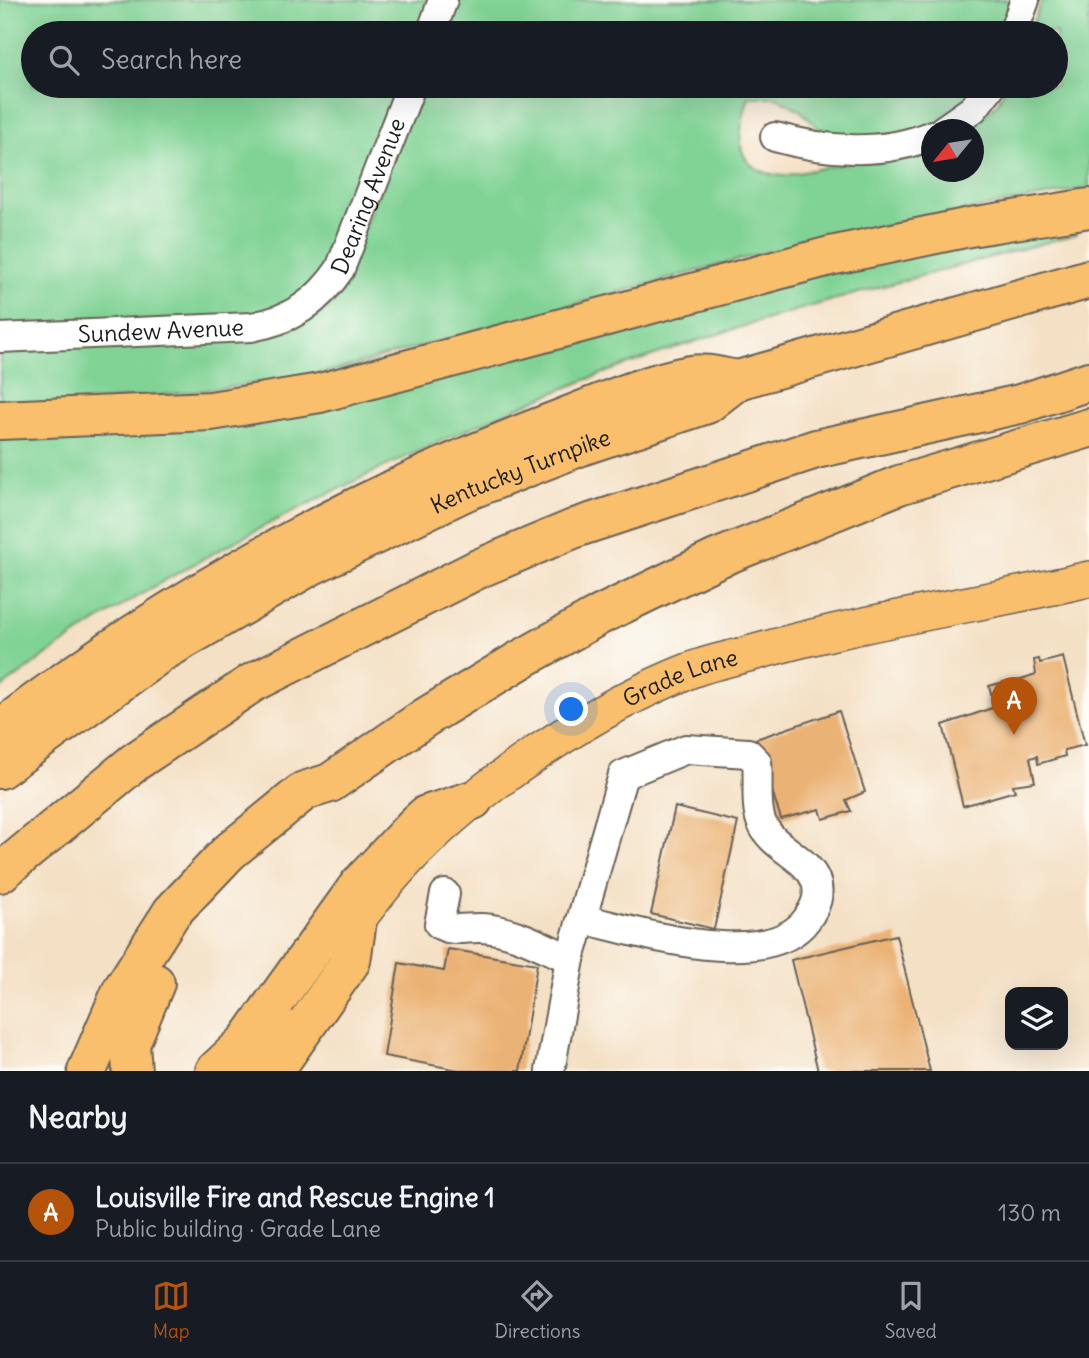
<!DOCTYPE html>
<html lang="en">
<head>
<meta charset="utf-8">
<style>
	body { margin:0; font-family:Delius,sans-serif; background:#242831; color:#f1f3f6 }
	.controls { position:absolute; right:21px; bottom:21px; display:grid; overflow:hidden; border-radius:14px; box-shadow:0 7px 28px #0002 }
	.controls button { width:63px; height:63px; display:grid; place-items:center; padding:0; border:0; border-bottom:2px solid #363941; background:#171b24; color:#f1f3f6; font:35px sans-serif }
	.compass { position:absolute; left:921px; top:119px; width:63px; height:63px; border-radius:50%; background:#171b24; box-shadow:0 7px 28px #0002; rotate:240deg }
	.you { position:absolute; left:572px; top:710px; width:24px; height:24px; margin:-18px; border:5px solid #fff; border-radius:50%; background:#1a73e8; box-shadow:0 0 0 10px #1a73e833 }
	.badge { display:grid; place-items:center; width:46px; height:46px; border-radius:50%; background:#b45309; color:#fff; font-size:23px; font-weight:700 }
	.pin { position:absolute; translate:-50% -58px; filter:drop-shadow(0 2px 4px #0008) }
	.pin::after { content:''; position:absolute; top:37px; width:24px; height:21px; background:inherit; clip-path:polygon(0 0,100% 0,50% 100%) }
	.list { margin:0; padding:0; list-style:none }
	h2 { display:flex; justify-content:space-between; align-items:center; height:91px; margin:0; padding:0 28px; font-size:30px }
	h2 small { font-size:23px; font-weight:400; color:#9ea1a6 }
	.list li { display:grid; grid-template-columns:46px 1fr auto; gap:21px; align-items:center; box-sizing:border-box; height:98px; padding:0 28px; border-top:2px solid #363941 }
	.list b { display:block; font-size:26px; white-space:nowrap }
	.list p { margin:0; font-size:23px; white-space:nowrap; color:#9ea1a6 }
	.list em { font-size:23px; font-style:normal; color:#9ea1a6 }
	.icon { flex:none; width:38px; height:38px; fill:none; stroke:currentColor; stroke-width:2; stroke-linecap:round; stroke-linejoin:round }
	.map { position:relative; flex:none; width:1089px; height:1071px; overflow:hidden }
	.search { position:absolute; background:#171b24; box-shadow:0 7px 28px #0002; left:21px; right:21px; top:21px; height:77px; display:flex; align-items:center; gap:18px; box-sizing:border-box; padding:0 24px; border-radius:38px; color:#9ea1a6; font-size:26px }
	.sheet { height:189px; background:#171b24 }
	nav { display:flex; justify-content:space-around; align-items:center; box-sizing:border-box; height:98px; border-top:2px solid #363941; background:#171b24; font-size:19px; color:#9ea1a6 }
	nav a { display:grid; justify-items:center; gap:4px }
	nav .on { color:#b45309 }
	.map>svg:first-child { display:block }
	.green { fill:#81d395; stroke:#4e7858; stroke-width:2 }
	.building { fill:#ebb274 }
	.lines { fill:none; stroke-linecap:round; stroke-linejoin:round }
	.minor-casing { stroke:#686157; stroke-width:32 }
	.major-casing { stroke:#686157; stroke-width:38 }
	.highway-casing { stroke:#686157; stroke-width:42 }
	.minor { stroke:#fff; stroke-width:28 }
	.major { stroke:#f9bf6d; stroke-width:35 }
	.highway { stroke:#f9bf6d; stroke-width:38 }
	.labels { text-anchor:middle; stroke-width:5; stroke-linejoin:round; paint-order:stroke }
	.street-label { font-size:23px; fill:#1c1c1c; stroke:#fdfcf7 }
</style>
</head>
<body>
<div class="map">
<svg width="1089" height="1071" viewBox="0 0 1089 1071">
	<rect width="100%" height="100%" fill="#fdfcf7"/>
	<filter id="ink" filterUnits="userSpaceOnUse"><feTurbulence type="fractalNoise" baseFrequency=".0143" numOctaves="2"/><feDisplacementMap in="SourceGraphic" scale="14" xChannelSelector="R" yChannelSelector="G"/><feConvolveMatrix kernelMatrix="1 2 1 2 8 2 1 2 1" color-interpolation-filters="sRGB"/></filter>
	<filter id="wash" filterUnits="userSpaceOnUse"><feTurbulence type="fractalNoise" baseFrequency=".00686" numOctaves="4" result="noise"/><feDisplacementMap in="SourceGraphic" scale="28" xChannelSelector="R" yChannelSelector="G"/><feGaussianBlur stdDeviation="1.57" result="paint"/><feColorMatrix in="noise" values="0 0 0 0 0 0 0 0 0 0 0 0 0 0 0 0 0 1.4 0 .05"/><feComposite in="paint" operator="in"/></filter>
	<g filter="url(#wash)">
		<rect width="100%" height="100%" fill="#f4e0c5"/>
		<g class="green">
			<polygon points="0,0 434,0 422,33 33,33 33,86 402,86 329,274 270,314 0,330"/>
			<polygon points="452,0 1014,0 1003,33 440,33"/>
			<path d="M1042,0H1089V188L919,219L760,254L338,369C226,392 114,400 0,408V347L249,338C287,333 305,326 335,302L420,86H979L946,120L908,135L832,142L801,111L776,97H749C736,136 731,171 783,176L931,146L932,172H974V130L970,129L997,104L1006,86H1056V33H1029Z"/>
			<path d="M1073,221L1077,234C931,274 783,310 640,360C534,397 431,444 330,493C214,550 103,611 0,689V439Z"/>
		</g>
		<g id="blocks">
			<g class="building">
				<polygon points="1063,657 1085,745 1064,750 1065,756 1038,764 1037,756 1030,758 1035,782 1013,785 1015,791 963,806 943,725 995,707 989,686 1008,681 1009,685 1018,683 1018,680 1036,674 1034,660 1039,659 1040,663"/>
				<polygon points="839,711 865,792 846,800 851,811 823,819 820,809 781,819 756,739"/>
				<polygon points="675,807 738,822 714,929 651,914"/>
				<polygon points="896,935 930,1071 818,1071 791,960"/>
				<polygon points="448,949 537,964 520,1071 464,1071 384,1056 399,963 444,971"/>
			</g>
		</g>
	</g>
	<g filter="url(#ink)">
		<use href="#blocks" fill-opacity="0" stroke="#686157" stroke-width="2"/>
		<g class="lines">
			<g class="minor-casing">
				<g id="minor">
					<polyline points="431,33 443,0"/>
					<polyline points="1013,33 1025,0"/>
					<polyline points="943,130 973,109 991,86"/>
					<path d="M775,137C825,151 883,156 932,135"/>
					<path id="s1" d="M0,338L251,327C291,320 317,303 340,269L411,86"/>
					<path d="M445,894L439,924C452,933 467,927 482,928C514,930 541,946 570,959"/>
					<path d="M550,1071L570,959L623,775L686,749L748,753L757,762C759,780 755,804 761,821C770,847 804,855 815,879C821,894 816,906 807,919C768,974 636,931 582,919"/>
				</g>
			</g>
			<g class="major-casing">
				<g id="major">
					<path id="s2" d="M340,943C361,915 382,886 407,860C477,786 596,707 691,670C714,661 739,657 763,650C870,620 981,604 1089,579"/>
					<polyline points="243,1071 280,1025"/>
				</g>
			</g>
			<g class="highway-casing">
				<g id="highway">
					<polyline points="0,420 211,411 320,393 830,256 970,227 1089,208"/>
					<path d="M0,729C168,600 352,498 550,423C595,406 643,384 691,375C705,372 724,378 738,380"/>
					<path id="s3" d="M0,769L162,652L310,566L464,492L584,445L707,404L738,380L1089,279"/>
					<polyline points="0,873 136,761 252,683 480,568 578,527 816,449 1020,404 1089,381"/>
					<polyline points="87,1071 122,990 172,912 229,852 304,791 330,783 426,717 520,660 600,615 716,559 899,485 1089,428"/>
					<polyline points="132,1071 130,1044 155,983"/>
					<polyline points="215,1071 246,1042 359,885 415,825 426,815 473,800"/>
					<polyline points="274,1071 351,961 357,921"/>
				</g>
			</g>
			<use href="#minor" class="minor"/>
			<use href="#major" class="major"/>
			<use href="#highway" class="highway"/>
		</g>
	</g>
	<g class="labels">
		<g class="street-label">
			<text dy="8" stroke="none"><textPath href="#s1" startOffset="439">Dearing Avenue</textPath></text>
			<text dy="8" stroke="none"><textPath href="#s1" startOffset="161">Sundew Avenue</textPath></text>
			<text dy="8" stroke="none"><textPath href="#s3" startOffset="602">Kentucky Turnpike</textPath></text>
			<text dy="8" stroke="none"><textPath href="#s2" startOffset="438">Grade Lane</textPath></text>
		</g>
	</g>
</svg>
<div class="controls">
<button><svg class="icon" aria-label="layers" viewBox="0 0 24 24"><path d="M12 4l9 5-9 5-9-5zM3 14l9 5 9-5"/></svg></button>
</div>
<svg class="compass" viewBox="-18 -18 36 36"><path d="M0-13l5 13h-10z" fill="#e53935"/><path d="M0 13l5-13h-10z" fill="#9ea1a6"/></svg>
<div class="you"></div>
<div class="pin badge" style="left:1014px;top:735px">A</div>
<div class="search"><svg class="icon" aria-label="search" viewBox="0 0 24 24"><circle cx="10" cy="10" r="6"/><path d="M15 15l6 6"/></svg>Search here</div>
</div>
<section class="sheet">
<h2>Nearby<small></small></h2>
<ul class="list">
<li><span class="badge">A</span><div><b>Louisville Fire and Rescue Engine 1</b><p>Public building · Grade Lane</p></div><em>130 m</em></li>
</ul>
</section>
<nav>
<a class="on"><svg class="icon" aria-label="map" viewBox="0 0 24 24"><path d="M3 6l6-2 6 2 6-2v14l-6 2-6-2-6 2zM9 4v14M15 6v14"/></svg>Map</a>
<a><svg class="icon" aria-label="directions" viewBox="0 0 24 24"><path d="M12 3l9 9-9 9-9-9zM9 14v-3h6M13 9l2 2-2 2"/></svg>Directions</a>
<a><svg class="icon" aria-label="saved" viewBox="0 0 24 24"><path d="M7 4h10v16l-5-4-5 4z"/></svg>Saved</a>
</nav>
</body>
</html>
